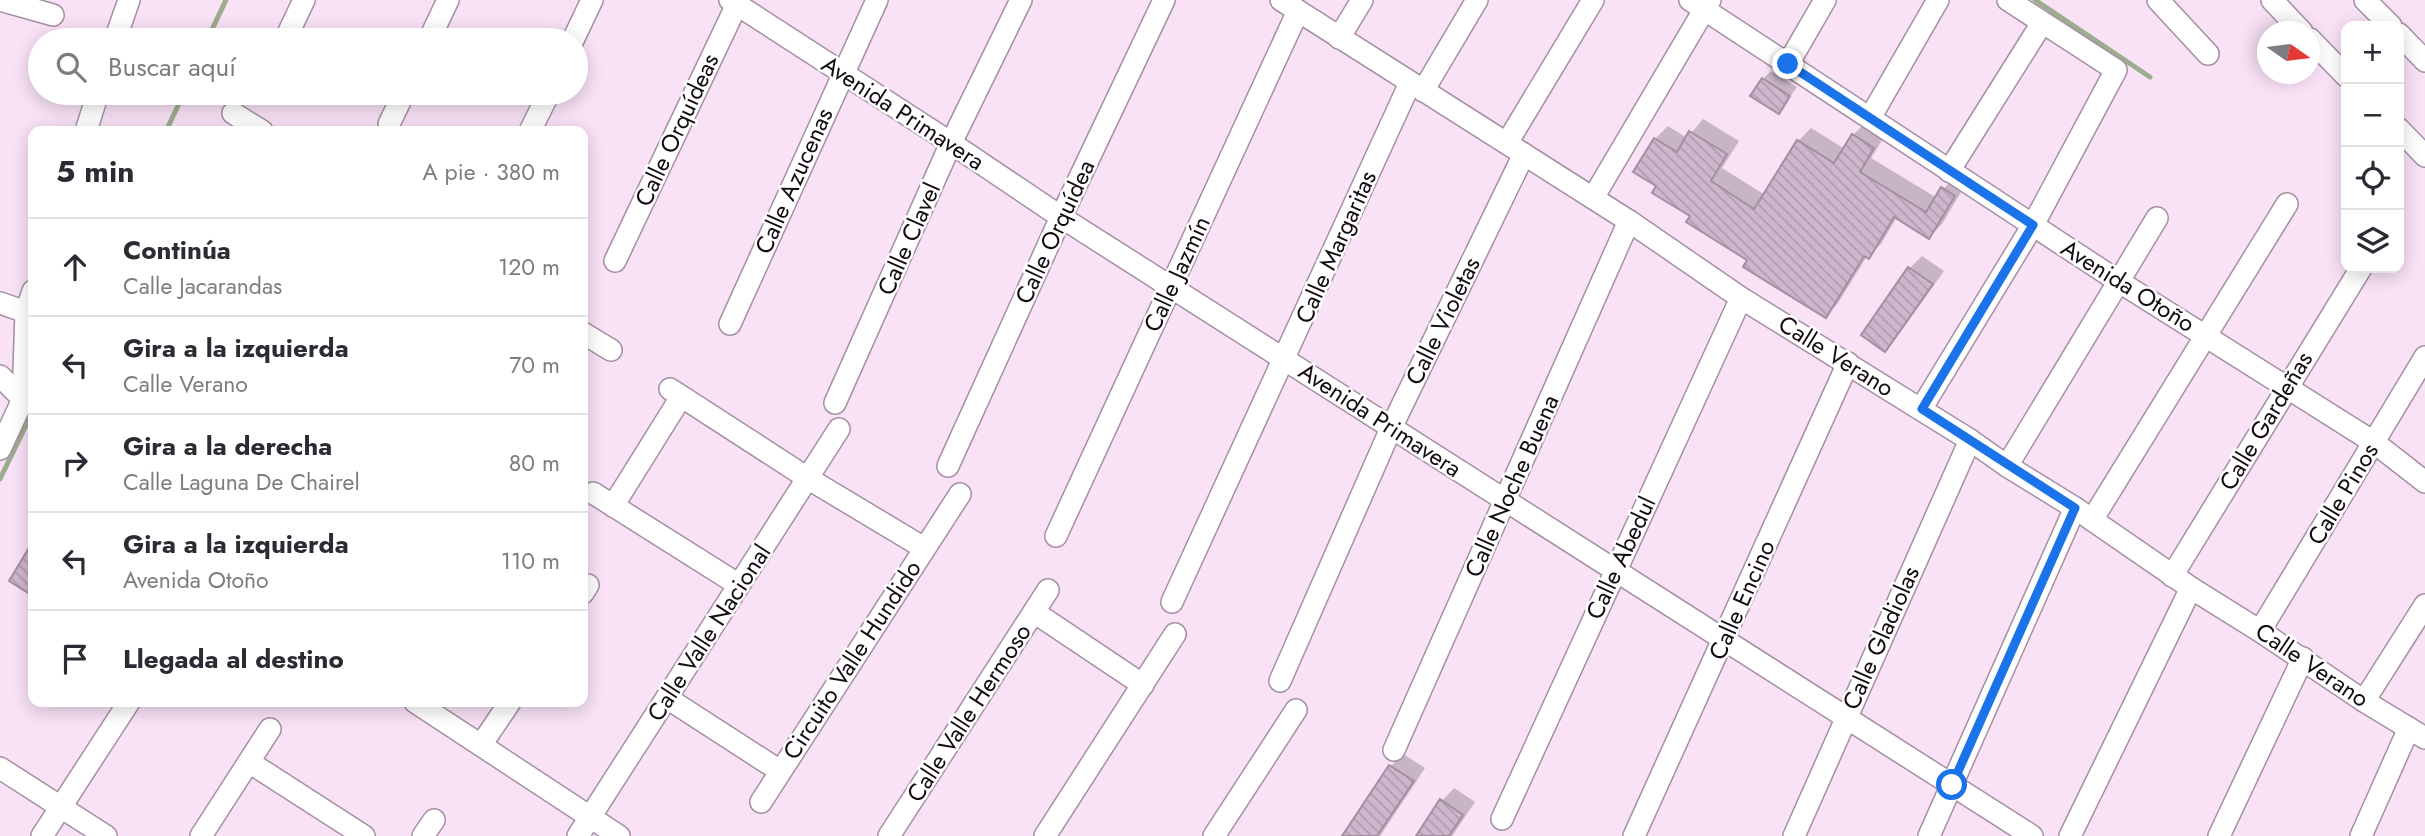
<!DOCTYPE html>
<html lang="es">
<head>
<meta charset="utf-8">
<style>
	body { margin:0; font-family:Jost,sans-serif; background:#f2f2f3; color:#2b2b33 }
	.controls { position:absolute; right:21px; top:21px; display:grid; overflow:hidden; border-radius:14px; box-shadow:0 4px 18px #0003 }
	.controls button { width:63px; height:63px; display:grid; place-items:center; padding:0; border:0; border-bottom:2px solid #e1e1e2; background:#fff; color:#2b2b33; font:35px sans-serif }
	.compass { position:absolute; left:2257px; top:21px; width:63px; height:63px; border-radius:50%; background:#fff; box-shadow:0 4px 18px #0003; rotate:104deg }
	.stop { position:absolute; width:21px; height:21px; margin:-16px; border:5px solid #1a73e8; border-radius:50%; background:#fff }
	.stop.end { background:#1a73e8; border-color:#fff; box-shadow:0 2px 7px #0008 }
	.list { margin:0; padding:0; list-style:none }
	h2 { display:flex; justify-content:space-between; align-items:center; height:91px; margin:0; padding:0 28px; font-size:30px }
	h2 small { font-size:23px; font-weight:400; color:#7c7c81 }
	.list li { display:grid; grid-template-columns:46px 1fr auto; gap:21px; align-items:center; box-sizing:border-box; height:98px; padding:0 28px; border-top:2px solid #e1e1e2 }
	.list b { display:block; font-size:26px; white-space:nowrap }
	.list p { margin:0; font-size:23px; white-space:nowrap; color:#7c7c81 }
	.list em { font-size:23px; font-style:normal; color:#7c7c81 }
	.icon { flex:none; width:38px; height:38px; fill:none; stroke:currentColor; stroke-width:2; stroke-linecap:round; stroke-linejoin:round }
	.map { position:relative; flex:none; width:2425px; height:836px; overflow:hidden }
	.search { position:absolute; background:#fff; box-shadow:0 4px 18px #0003; left:28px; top:28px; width:560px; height:77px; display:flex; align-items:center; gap:18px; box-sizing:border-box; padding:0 24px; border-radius:38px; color:#7c7c81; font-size:26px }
	.panel { position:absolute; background:#fff; box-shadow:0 4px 18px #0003; left:28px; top:126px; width:560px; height:581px; border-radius:14px }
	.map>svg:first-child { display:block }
	.shadow { fill:#0003 }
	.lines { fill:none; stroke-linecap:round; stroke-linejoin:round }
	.stream { stroke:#9cac8f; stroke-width:5 }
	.building { fill:url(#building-back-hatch); stroke:#a48fa2; stroke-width:2 }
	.minor-casing { stroke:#a590a3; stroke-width:24 }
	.minor { stroke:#fff; stroke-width:21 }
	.route { stroke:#1a73e8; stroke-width:9 }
	.labels { text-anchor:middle; stroke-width:5; stroke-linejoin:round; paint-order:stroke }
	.street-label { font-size:24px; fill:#130c13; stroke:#fff }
</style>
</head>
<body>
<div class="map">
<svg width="2425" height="836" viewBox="0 0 2425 836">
	<defs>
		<pattern id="building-back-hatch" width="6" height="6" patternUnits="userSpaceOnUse" patternTransform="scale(1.75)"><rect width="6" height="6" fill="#ceb7cc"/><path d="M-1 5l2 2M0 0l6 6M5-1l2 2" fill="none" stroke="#b09cae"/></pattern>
	</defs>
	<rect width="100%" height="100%" fill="#f9e1f6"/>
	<g class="shadow">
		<polygon points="1771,71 1797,87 1779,112 1763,79"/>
		<polygon points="1703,119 1739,141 1722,168 1765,195 1798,141 1811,128 1845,149 1853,135 1866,122 1886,134 1871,158 1937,198 1955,175 1967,182 1942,224 1929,237 1897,217 1881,244 1867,256 1838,303 1826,316 1692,216 1658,186 1655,139 1668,126 1687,138"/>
		<polygon points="1922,256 1944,271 1897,337 1885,350 1863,334 1910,268"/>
		<polygon points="1403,754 1425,768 1380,836 1344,836 1391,766"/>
		<polygon points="1454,788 1475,802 1452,836 1418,836 1442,801"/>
	</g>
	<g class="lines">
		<g class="stream">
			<polyline points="2035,0 2150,77"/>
			<polyline points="207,40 226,0"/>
			<polyline points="166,131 184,93"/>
			<polyline points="0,479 33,411"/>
		</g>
	</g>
	<g class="building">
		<polygon points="1762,78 1790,96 1779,114 1750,96"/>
		<polygon points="1689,131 1727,154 1711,181 1754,209 1797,140 1834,163 1852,134 1874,148 1860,172 1926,212 1941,187 1955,196 1929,239 1894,217 1869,259 1864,256 1826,318 1743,267 1747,260 1686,222 1690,216 1652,193 1656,186 1633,172 1654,138 1677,152"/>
		<polygon points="1908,267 1933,284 1885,352 1861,335"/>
		<polygon points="33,541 33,596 9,581"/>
		<polygon points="1389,765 1414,781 1377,836 1342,836"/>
		<polygon points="1440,799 1463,815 1449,836 1416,836"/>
	</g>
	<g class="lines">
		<g class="minor-casing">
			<g id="minor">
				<polyline points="0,0 53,15"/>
				<polyline points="730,0 951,143 1061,217 2032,836"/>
				<polyline points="1281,0 1629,221 1741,298 1970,440 2007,466 2075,508 2191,588 2260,631 2364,701 2425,738"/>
				<polyline points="1690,0 2118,281 2375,443 2425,482"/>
				<polyline points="2158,0 2208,54"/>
				<polyline points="2272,0 2302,32"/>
				<polyline points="2365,0 2391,26"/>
				<polyline points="2399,34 2425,61"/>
				<polyline points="1339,38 1362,0"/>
				<polyline points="2310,39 2346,76"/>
				<polyline points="115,40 129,0"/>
				<polyline points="285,40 304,0"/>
				<polyline points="429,40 448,0"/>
				<polyline points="573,40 592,0"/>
				<polyline points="1788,64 1825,0"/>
				<polyline points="1423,91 1477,0"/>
				<polyline points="233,113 262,131"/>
				<polyline points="1870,118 1938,0"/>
				<polyline points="389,124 404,93"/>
				<polyline points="2399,129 2425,156"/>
				<polyline points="86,131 98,93"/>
				<polyline points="530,131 549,93"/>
				<polyline points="1507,143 1593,0"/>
				<polyline points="1949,171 2042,23"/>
				<polyline points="1593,198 1710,0"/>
				<polyline points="615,261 739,0"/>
				<polyline points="0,303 26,312"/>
				<polyline points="730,324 877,0"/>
				<polyline points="583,333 611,350"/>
				<polyline points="0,376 28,404"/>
				<polyline points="670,389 809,479 924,548"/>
				<polyline points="835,403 951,143 1021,0"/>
				<polyline points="1921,409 2033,225 2116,70 2008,0"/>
				<polyline points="0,449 23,399 26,312 33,291"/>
				<polyline points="948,466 1061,217 1164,0"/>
				<polyline points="2007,466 2157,218"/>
				<polyline points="593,493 739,585"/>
				<polyline points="613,506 681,397"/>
				<polyline points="2092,520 2287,204"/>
				<polyline points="1056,536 1298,11"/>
				<polyline points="2172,576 2361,268"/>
				<polyline points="583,593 588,585"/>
				<polyline points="1172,602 1410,83"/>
				<polyline points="1034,612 1143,685"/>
				<polyline points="2260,631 2425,357"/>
				<polyline points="1280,681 1392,426 1524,154"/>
				<polyline points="667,698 780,771"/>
				<polyline points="2364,701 2425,605"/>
				<polyline points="415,702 619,836"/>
				<polyline points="481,745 510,702"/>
				<polyline points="1394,750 1629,221"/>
				<polyline points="249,762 364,836"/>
				<polyline points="0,768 106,836"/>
				<polyline points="761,802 960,494"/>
				<polyline points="1502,819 1741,298"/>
				<polyline points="42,836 129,702"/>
				<polyline points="201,836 270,729"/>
				<polyline points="423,836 434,820"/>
				<polyline points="578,836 839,429"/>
				<polyline points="889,836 1048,590"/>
				<polyline points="1045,836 1175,634"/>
				<polyline points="1214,836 1296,710"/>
				<polyline points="1634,836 1848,363"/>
				<polyline points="1794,836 1970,440"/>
				<polyline points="1929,836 2075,508"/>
				<polyline points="2070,836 2191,588"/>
				<polyline points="2219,836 2303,658"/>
				<polyline points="2361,836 2409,728"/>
			</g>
		</g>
		<use href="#minor" class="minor"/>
	</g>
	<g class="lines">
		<polyline class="route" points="1788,64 2033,225 1922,409 2075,508 1952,785"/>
	</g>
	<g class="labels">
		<g class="street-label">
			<text transform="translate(903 113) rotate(33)" y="8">Avenida Primavera</text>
			<text transform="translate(677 130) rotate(-65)" y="8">Calle Orquídeas</text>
			<text transform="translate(794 181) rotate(-66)" y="8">Calle Azucenas</text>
			<text transform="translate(1055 232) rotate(-65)" y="8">Calle Orquídea</text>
			<text transform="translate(909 239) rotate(-66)" y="8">Calle Clavel</text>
			<text transform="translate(1336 247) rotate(-66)" y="8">Calle Margaritas</text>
			<text transform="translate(1177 274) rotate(-65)" y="8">Calle Jazmín</text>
			<text transform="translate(2128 286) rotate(32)" y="8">Avenida Otoño</text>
			<text transform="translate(1443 321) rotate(-64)" y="8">Calle Violetas</text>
			<text transform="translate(1836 356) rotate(32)" y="8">Calle Verano</text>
			<text transform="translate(1380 420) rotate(33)" y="8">Avenida Primavera</text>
			<text transform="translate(2266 421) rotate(-59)" y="8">Calle Gardeñas</text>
			<text transform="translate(1512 486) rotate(-66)" y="8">Calle Noche Buena</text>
			<text transform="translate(2343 494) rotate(-59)" y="8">Calle Pinos</text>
			<text transform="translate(1621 558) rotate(-65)" y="8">Calle Abedul</text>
			<text transform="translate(1742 600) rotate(-66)" y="8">Calle Encino</text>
			<text transform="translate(709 633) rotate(-57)" y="8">Calle Valle Nacional</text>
			<text transform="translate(1881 638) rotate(-66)" y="8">Calle Gladiolas</text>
			<text transform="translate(852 660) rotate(-57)" y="8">Circuito Valle Hundido</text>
			<text transform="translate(2312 665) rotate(34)" y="8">Calle Verano</text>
			<text transform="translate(969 713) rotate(-57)" y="8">Calle Valle Hermoso</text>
		</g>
	</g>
</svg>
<div class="controls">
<button>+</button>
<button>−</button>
<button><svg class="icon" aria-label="locate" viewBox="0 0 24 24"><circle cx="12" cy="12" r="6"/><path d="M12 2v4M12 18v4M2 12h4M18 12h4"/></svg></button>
<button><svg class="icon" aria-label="layers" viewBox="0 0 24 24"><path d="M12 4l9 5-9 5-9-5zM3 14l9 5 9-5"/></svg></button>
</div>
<svg class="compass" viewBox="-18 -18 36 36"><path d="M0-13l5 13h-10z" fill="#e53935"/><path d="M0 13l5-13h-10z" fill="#7c7c81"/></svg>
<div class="stop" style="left:1952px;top:785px"></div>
<div class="stop end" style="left:1788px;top:64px"></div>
<div class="search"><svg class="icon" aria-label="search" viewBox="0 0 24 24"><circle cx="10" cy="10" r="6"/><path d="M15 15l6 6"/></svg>Buscar aquí</div>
<section class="panel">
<h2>5 min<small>A pie · 380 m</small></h2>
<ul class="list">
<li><svg class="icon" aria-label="ahead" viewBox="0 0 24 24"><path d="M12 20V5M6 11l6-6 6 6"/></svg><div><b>Continúa</b><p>Calle Jacarandas</p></div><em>120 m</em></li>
<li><svg class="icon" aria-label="left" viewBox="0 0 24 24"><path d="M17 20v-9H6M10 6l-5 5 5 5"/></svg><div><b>Gira a la izquierda</b><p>Calle Verano</p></div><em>70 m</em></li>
<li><svg class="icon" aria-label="right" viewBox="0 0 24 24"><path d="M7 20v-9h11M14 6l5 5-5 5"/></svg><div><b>Gira a la derecha</b><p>Calle Laguna De Chairel</p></div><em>80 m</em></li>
<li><svg class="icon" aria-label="left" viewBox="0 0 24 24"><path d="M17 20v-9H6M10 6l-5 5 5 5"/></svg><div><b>Gira a la izquierda</b><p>Avenida Otoño</p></div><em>110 m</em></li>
<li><svg class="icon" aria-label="arrive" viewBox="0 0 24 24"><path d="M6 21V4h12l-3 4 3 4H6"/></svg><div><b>Llegada al destino</b></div></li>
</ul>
</section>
</div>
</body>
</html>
